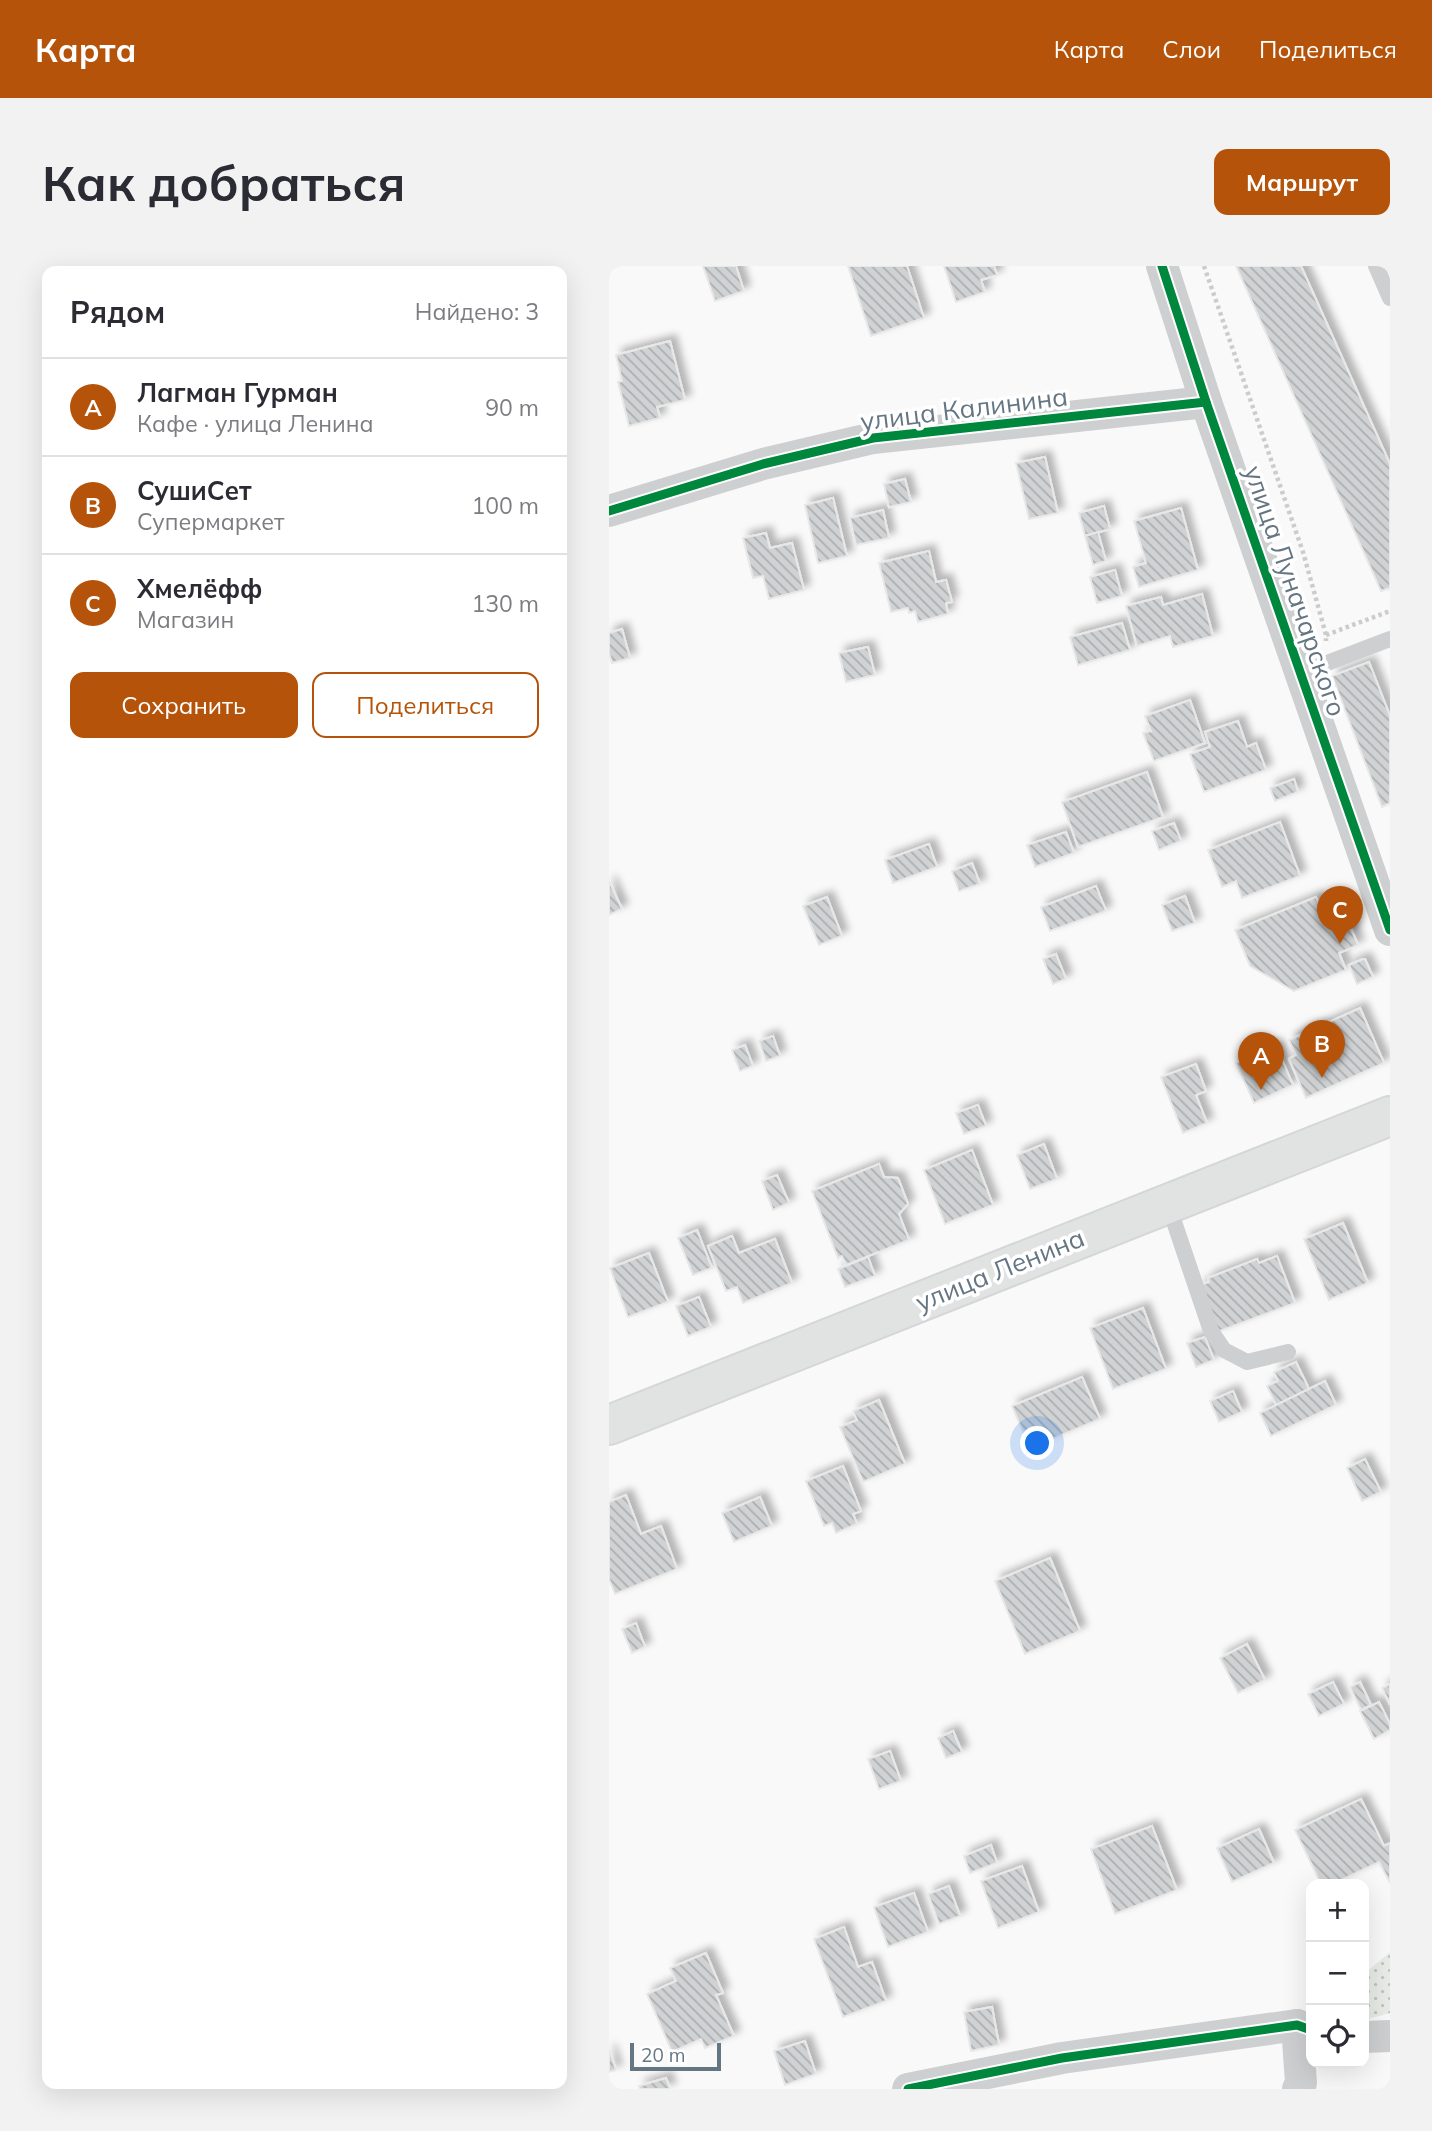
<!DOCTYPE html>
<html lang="ru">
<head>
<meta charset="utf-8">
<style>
	body { margin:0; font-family:Mulish,sans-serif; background:#f2f2f3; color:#2b2b33 }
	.controls { position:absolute; right:21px; bottom:21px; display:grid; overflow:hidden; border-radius:14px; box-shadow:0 7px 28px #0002 }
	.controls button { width:63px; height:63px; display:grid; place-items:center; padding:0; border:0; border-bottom:2px solid #e1e1e2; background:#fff; color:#2b2b33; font:35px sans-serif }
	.scale { position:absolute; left:21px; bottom:18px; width:91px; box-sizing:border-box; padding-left:7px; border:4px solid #657683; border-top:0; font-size:19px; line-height:24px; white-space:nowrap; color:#657683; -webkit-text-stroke:5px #fff; paint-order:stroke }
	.you { position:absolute; left:429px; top:1178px; width:24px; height:24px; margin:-18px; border:5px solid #fff; border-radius:50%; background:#1a73e8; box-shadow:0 0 0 10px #1a73e833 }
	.badge { display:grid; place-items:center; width:46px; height:46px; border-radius:50%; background:#b45309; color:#fff; font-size:23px; font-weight:700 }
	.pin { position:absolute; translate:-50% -58px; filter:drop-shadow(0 2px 4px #0008) }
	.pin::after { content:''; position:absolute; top:37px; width:24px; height:21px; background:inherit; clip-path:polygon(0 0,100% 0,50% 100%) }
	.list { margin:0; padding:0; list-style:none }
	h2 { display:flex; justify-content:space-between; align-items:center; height:91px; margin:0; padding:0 28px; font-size:30px }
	h2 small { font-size:23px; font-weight:400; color:#7c7c81 }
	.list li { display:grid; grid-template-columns:46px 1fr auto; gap:21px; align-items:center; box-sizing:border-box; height:98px; padding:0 28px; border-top:2px solid #e1e1e2 }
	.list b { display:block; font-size:26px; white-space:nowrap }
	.list p { margin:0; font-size:23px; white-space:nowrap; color:#7c7c81 }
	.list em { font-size:23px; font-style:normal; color:#7c7c81 }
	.actions { display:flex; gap:14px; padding:21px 28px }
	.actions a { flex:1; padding:16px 0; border:2px solid #b45309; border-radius:14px; text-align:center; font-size:24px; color:#b45309 }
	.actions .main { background:#b45309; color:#fff }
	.icon { flex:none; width:38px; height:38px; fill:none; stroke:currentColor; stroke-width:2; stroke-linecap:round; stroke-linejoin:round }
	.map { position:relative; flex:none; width:781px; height:1823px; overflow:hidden; border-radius:14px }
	header { display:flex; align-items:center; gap:42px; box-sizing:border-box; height:98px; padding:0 35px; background:#b45309; color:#fff }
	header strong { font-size:33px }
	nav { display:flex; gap:38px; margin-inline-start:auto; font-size:24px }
	.intro { display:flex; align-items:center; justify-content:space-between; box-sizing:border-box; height:168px; padding:0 42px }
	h1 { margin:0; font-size:49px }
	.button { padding:18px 32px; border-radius:14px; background:#b45309; color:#fff; font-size:24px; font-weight:700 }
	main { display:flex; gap:42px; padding:0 42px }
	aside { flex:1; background:#fff; border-radius:14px; box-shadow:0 7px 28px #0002 }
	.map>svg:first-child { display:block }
	.grass { fill:url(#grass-dots) }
	.building { fill:url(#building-back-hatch); stroke:#e8e8e8; stroke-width:2; filter:url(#shadow) }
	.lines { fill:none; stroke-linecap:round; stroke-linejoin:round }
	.secondary-casing { stroke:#d5d6d7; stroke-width:42 }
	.path { stroke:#cbcccd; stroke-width:4.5; stroke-dasharray:3.5 3.5; stroke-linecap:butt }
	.service { stroke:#cecfd0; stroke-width:16 }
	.minor { stroke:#cecfd0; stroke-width:32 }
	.secondary { stroke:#e1e2e2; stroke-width:38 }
	.cycleway-casing { stroke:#fff; stroke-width:13 }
	.cycleway { stroke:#00873e; stroke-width:9 }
	.labels { text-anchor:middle; stroke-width:7; stroke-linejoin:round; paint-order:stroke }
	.street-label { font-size:26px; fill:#657683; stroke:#fff }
</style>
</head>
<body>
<header>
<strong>Карта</strong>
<nav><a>Карта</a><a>Слои</a><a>Поделиться</a></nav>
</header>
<div class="intro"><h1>Как добраться</h1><a class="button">Маршрут</a></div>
<main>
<aside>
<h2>Рядом<small>Найдено: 3</small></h2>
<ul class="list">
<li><span class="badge">A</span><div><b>Лагман Гурман</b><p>Кафе · улица Ленина</p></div><em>90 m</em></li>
<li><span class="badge">B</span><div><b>СушиСет</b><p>Супермаркет</p></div><em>100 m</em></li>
<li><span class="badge">C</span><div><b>Хмелёфф</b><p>Магазин</p></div><em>130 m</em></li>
</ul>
<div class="actions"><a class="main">Сохранить</a><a>Поделиться</a></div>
</aside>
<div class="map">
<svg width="781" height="1823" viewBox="0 0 781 1823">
	<defs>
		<pattern id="grass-dots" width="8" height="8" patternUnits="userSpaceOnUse" patternTransform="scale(1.75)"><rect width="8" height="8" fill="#e8ebe6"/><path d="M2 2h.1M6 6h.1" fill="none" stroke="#c0c3c0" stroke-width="1.8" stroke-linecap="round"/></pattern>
		<pattern id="building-back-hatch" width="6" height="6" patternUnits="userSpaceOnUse" patternTransform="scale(1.75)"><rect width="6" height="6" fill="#d0d2d3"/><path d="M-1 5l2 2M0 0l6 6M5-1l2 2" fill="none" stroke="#acafb1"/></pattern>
		<filter id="shadow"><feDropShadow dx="6" dy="-6" stdDeviation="3.5" flood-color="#0004"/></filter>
	</defs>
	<rect width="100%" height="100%" fill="#f9f9f9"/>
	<polygon class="grass" points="781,1686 781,1747 755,1754 755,1708"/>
	<g class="building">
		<polygon points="94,0 127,0 135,25 106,35"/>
		<polygon points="239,0 298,0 315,52 262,70"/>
		<polygon points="335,0 385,0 388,9 372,14 376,26 347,36"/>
		<polygon points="627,0 692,0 781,198 781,322 772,325"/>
		<polygon points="61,75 76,134 48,141 51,152 20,160 9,116 13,115 7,89"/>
		<polygon points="436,191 449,247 420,253 407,197"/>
		<polygon points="296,213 302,236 280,241 275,218"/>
		<polygon points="224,232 238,290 209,297 196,239"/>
		<polygon points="495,240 501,263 476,270 470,247"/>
		<polygon points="572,242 589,304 530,321 524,301 537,297 525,255"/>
		<polygon points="274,244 280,272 247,279 241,252"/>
		<polygon points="489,266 497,295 484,299 476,270"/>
		<polygon points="157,267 161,282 183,277 195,324 160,333 154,310 144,312 134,272"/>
		<polygon points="320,285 327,316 337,314 343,336 337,337 339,348 309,356 306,345 300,347 299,342 282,346 270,297"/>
		<polygon points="506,304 513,330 488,337 481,311"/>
		<polygon points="593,328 604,370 564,381 561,370 528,380 517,340 552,331 554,339"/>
		<polygon points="513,357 521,384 469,399 461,371"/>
		<polygon points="13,363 21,392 3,397 0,387 0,367"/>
		<polygon points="259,381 266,409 237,416 230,387"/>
		<polygon points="760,396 781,450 781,537 773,541 723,410"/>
		<polygon points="581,434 596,477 545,495 534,467 542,465 536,450"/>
		<polygon points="629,455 638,481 647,477 657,504 595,526 581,488 601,481 596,466"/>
		<polygon points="538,506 554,551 469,581 453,536"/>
		<polygon points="685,513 689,526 666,535 661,522"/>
		<polygon points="671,556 691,610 633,632 627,615 613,621 599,584"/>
		<polygon points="565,557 572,575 550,584 543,565"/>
		<polygon points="457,566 465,587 426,601 418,579"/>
		<polygon points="320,578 328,601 284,617 276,594"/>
		<polygon points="363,597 371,618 350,625 343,605"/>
		<polygon points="0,615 13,643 0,649"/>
		<polygon points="487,620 497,645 441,665 432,641"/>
		<polygon points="576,630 586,657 563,665 553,639"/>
		<polygon points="218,631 233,670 210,679 194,640"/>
		<polygon points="707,631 711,640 729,632 749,679 730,687 737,704 685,725 641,700 626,664"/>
		<polygon points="447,688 457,713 444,718 434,693"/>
		<polygon points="754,693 756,693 764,711 748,718 740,699"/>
		<polygon points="751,742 775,797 697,832 680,793 687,789 680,774"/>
		<polygon points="164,770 171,790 157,795 150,775"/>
		<polygon points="136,779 144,800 131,805 123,784"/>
		<polygon points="667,780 684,819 645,837 627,797"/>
		<polygon points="587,798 597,825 587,829 598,857 574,867 552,811"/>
		<polygon points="369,839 377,860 355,868 347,847"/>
		<polygon points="435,878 448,913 421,923 408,889"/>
		<polygon points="363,884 384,939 336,958 315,904"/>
		<polygon points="270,898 275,911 289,912 299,938 290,948 300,974 237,999 233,990 229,992 203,925"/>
		<polygon points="168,909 180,937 164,944 153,915"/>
		<polygon points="734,957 759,1017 720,1034 695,973"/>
		<polygon points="88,964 103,1002 84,1009 69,972"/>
		<polygon points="123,970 130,987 166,973 183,1017 134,1037 128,1021 117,1025 99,980"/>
		<polygon points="40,987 59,1036 19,1051 1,1002"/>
		<polygon points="668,990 686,1037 608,1066 591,1019 600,1016 599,1012 648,993 650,997"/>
		<polygon points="259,991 266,1010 236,1021 229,1003"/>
		<polygon points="90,1031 102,1061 79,1070 67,1040"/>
		<polygon points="534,1042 557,1103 504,1123 481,1062"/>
		<polygon points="596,1071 605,1094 587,1101 578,1077"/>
		<polygon points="687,1096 700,1123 667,1139 658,1120 669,1115 665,1106"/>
		<polygon points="473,1111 491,1153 436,1176 432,1166 417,1173 403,1140"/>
		<polygon points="716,1115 727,1139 662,1170 651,1147"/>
		<polygon points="624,1125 633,1146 610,1156 601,1135"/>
		<polygon points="270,1134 296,1198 254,1216 231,1161 248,1154 244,1145"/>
		<polygon points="756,1193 772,1226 753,1235 738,1202"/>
		<polygon points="234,1200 252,1245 244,1248 248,1258 227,1267 223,1257 215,1260 197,1215"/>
		<polygon points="17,1229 32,1268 52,1260 68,1303 6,1328 0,1313 0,1236"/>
		<polygon points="151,1231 163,1260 125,1276 113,1247"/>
		<polygon points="441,1292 471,1365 416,1388 386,1315"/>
		<polygon points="27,1357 36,1381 23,1387 13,1363"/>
		<polygon points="638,1378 656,1414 629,1427 611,1392"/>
		<polygon points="724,1416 735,1438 710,1450 699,1428"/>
		<polygon points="751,1416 762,1439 752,1444 741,1421"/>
		<polygon points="781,1418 781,1438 773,1422"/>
		<polygon points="770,1436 781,1458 781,1464 765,1473 751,1445"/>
		<polygon points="344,1465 353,1486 337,1492 329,1472"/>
		<polygon points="281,1485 292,1515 270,1523 259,1493"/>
		<polygon points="752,1533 775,1580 781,1577 781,1617 770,1596 724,1618 712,1618 686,1564"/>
		<polygon points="543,1560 568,1624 506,1648 482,1583"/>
		<polygon points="650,1563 665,1597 623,1616 608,1582"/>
		<polygon points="382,1579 388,1597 361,1607 355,1590"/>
		<polygon points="413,1600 430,1646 389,1662 372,1615"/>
		<polygon points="340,1620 351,1650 330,1658 319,1628"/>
		<polygon points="305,1627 319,1666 279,1681 265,1641"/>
		<polygon points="235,1661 249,1701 263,1696 277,1735 234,1751 205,1673"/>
		<polygon points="97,1687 114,1727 107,1729 125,1770 96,1782 92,1773 63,1786 38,1728 67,1715 61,1702"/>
		<polygon points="383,1741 390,1779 362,1785 355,1746"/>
		<polygon points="196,1775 207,1808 176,1819 165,1785"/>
		<polygon points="0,1783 7,1804 0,1806"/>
		<polygon points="57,1812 61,1823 31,1823 30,1820"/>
	</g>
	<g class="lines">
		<g class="secondary-casing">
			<polyline id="secondary" points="0,1159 781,850"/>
		</g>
		<g class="path">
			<polyline points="595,0 694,286 717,369 717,375"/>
			<polyline points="717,369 781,345"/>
		</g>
		<g class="service">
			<polyline points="767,0 781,32"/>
			<polyline points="692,407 781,373"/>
			<polyline points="559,938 602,1065 615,1084 638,1096 679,1086"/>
		</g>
		<g class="minor">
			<polyline points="553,0 597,136 781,664"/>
			<polyline points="0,245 154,198 264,172 597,136"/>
			<polyline points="688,1759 692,1817 689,1823"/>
			<polyline points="755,1771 781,1770"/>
			<polyline points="299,1823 453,1792 688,1759 702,1764"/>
		</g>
		<use href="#secondary" class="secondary"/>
		<g class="cycleway-casing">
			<g id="cycleway">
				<polyline points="553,0 597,136 781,664"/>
				<polyline points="0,245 154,198 264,172 597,136"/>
				<polyline points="299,1823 453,1792 688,1759 702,1764"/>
			</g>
		</g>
		<use href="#cycleway" class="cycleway"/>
	</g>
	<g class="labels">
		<g class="street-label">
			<text transform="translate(355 143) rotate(-7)" y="9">улица Калинина</text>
			<text transform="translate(686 325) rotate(71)" y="9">улица Луначарского</text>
			<text transform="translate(391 1004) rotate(-22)" y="9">улица Ленина</text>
		</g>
	</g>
</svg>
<div class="controls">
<button>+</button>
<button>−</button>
<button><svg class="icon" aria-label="locate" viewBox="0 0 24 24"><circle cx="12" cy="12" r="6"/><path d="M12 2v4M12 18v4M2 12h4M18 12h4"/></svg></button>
</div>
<div class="scale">20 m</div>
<div class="you"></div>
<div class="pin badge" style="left:652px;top:824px">A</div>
<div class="pin badge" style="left:713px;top:812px">B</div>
<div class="pin badge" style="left:731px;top:678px">C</div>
</div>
</main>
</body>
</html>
